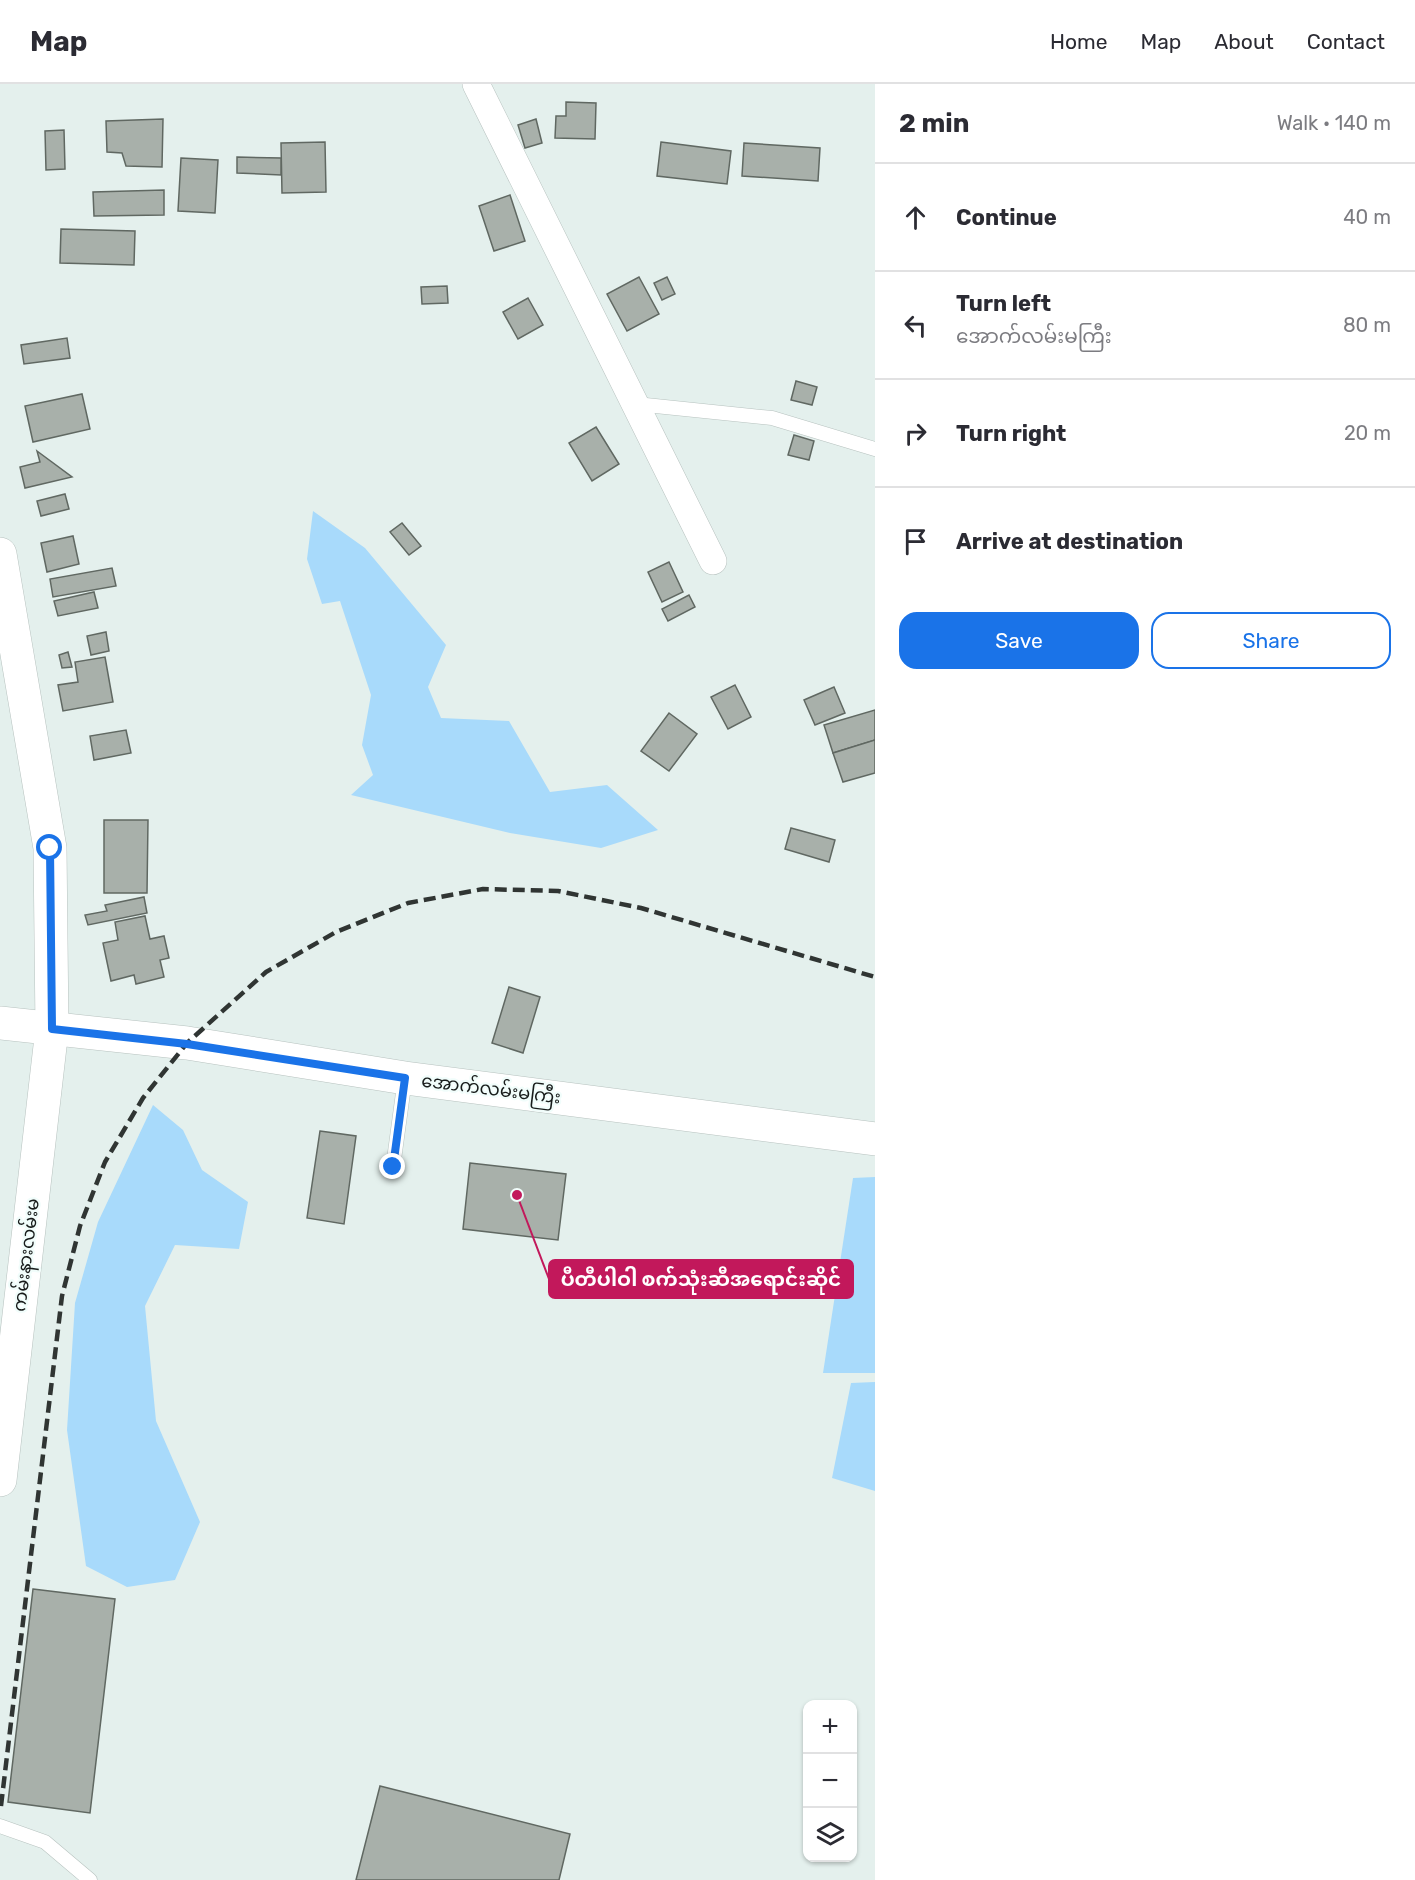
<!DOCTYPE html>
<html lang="en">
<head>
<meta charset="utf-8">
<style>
  body { margin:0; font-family:Rubik,"Noto Sans Myanmar",sans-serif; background:#f2f2f3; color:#2b2b33 }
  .controls { position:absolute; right:18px; bottom:18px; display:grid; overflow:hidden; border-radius:12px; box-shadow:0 2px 4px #0004 }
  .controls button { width:54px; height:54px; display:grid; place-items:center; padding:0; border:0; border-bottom:2px solid #e1e1e2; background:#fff; color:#2b2b33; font:30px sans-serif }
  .stop { position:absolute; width:18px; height:18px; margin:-14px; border:4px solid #1a73e8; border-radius:50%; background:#fff }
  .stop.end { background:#1a73e8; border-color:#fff; box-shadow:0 2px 6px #0008 }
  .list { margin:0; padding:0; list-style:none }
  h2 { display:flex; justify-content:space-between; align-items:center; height:78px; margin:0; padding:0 24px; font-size:26px }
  h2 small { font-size:20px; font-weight:400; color:#7c7c81 }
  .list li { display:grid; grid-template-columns:39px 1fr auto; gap:18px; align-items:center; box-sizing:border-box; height:108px; padding:0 24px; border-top:2px solid #e1e1e2 }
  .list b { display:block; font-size:22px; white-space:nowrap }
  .list p { margin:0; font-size:20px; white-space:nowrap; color:#7c7c81 }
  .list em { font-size:20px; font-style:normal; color:#7c7c81 }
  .actions { display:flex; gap:12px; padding:18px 24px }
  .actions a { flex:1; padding:14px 0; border:2px solid #1a73e8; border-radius:18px; text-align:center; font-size:21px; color:#1a73e8 }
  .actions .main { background:#1a73e8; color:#fff }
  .icon { flex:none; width:33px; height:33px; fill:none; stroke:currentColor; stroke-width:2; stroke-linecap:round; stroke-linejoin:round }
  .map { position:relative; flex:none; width:875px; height:1796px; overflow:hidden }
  header { display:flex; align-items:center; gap:36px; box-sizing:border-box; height:84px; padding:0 30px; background:#fff; border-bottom:2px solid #e1e1e2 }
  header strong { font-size:28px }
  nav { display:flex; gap:33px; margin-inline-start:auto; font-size:21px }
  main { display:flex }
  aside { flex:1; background:#fff }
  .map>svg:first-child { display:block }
</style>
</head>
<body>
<header>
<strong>Map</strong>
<nav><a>Home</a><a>Map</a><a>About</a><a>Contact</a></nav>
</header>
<main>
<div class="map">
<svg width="875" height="1796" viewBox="0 0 875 1796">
  <rect width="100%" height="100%" fill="#e4f0ed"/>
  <g fill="#a8dafb">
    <path d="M313,427L365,464L446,561L428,603L441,634L509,637L550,708L607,701L658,746L601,764L510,749L351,711L373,691L362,661L371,611L340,517L322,520L307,475Z"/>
    <path d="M153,1021L183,1046L202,1086L248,1118L239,1165L175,1161L145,1222L156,1337L200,1438L175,1496L127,1503L86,1482L67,1346L75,1219L98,1138Z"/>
    <path d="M875,1093V1289H823L853,1094Z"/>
    <path d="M875,1298V1407L832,1394L851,1299Z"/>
  </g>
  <g fill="#a8b0aa" stroke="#606862" stroke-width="1.5">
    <path d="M566,18L596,19L595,55L555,54L556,32H566Z"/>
    <path d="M163,35L162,83L126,82L122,69L107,68L106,37Z"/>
    <path d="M536,35L542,59L525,64L518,41Z"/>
    <path d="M64,46L65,85L46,86L45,47Z"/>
    <path d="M325,58L326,108L282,109L281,59Z"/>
    <path d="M661,58L731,67L727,100L657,92Z"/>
    <path d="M744,59L820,64L818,97L742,92Z"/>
    <path d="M237,73L281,74V91L237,89Z"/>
    <path d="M181,74L218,76L215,129L178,127Z"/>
    <path d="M164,106V131L94,132L93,108Z"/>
    <path d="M510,111L525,157L494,167L479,122Z"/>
    <path d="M61,145L135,147L134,181L60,179Z"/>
    <path d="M639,193L659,230L627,247L607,210Z"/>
    <path d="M667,193L675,210L662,216L654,199Z"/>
    <path d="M447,202L448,219L422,220L421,203Z"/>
    <path d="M528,214L543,241L518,255L503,228Z"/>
    <path d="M67,254L70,274L24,280L21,261Z"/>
    <path d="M796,297L817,303L812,321L791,316Z"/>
    <path d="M82,310L90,345L33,358L25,322Z"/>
    <path d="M596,343L619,380L592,397L569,359Z"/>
    <path d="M794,351L814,357L809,376L788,371Z"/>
    <path d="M37,367L72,393L25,404L20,383L40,378Z"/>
    <path d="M65,410L69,425L41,432L37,417Z"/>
    <path d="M402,439L421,462L409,471L390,448Z"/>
    <path d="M73,452L79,480L47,488L41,459Z"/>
    <path d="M669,478L683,508L662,518L648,488Z"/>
    <path d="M112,484L116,502L53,513L50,495Z"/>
    <path d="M94,508L98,524L58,532L54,517Z"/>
    <path d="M689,511L695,523L668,537L662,525Z"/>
    <path d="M106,548L109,567L91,571L87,552Z"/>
    <path d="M68,568L72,583L62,584L59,571Z"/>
    <path d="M105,573L113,618L63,627L58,601L78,598L75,578Z"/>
    <path d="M735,601L751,633L728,645L711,613Z"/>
    <path d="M834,603L845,629L815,641L804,616Z"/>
    <path d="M875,626V656L833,669L824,641Z"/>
    <path d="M669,629L697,650L669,687L641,667Z"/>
    <path d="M126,646L131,669L94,676L90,652Z"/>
    <path d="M875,656V689L843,698L833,669Z"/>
    <path d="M104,736H148L147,809H104Z"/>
    <path d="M791,744L835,756L829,778L785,765Z"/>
    <path d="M144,813L147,829L88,841L85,831L107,827L105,821Z"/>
    <path d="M145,832L150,855L164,852L169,874L160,876L164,893L136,900L134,891L111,897L103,859L118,856L115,838Z"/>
    <path d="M509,903L540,913L523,969L492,959Z"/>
    <path d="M320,1047L356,1052L344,1140L307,1134Z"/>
    <path d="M470,1079L566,1090L558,1156L463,1145Z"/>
    <path d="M33,1505L115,1515L90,1729L8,1718Z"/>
    <path d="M380,1702L570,1750L559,1796H356Z"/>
  </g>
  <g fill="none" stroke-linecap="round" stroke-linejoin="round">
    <g stroke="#b7c2bf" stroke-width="15">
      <g id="lane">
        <path d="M636,320L772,334L875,365"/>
        <path d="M393,1083L405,994"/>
        <path d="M0,1742L45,1758L90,1796"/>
      </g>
    </g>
    <g stroke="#b7c2bf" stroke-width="28">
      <path id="street" d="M476,0L713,477"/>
    </g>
    <g stroke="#b7c2bf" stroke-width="34">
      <g id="secondary">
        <path d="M0,470L50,764L52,945L0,1396"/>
        <path d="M0,939L187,959L405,994L875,1055"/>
      </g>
    </g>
    <use href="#lane" stroke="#fff" stroke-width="14"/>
    <use href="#street" stroke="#fff" stroke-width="27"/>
    <use href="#secondary" stroke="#fff" stroke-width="33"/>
    <path stroke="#303533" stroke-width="4.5" stroke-dasharray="12 6" stroke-linecap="butt" d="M1,1722L62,1212L80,1142L105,1078L143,1014L187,959L266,888L336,848L408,819L483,805L558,807L641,824L875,893"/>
  </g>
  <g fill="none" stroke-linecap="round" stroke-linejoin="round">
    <path stroke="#1a73e8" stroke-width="8" d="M50,764L52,945L187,960L405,994L393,1083"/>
  </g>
  <g text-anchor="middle" stroke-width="4.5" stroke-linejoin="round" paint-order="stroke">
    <g font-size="18" fill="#171b1a" stroke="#f1fdfb">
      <text transform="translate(491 1005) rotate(7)" y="6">အောက်လမ်းမကြီး</text>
      <text transform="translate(26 1171) rotate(-83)" y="6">ကမ်းနားလမ်းမ</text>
    </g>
  </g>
  <path fill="none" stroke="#c2185b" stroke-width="2" d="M517 1111L549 1195"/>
  <circle fill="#c2185b" stroke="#f1fdfb" stroke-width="2" cx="517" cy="1111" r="6"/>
  <rect fill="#c2185b" stroke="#c2185b" stroke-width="2" x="549" y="1176" width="304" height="38" rx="6"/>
  <g font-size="20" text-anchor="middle" font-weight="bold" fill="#fff">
    <text x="701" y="1202">ပီတီပါဝါ စက်သုံးဆီအရောင်းဆိုင်</text>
  </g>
</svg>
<div class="controls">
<button>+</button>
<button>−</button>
<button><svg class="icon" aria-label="layers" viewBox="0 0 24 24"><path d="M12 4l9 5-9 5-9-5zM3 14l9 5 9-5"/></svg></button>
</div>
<div class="stop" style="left:50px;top:764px"></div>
<div class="stop end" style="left:393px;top:1083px"></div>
</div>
<aside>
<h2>2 min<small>Walk · 140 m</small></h2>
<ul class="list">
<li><svg class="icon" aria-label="ahead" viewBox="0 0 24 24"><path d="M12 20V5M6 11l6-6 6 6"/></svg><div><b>Continue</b></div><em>40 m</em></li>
<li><svg class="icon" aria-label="left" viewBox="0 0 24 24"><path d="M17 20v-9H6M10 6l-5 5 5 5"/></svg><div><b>Turn left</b><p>အောက်လမ်းမကြီး</p></div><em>80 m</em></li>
<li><svg class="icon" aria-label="right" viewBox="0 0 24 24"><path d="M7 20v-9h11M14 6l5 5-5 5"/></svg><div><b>Turn right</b></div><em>20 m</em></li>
<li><svg class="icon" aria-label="arrive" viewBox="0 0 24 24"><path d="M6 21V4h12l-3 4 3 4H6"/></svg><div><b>Arrive at destination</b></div></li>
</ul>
<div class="actions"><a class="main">Save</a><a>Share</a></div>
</aside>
</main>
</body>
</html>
